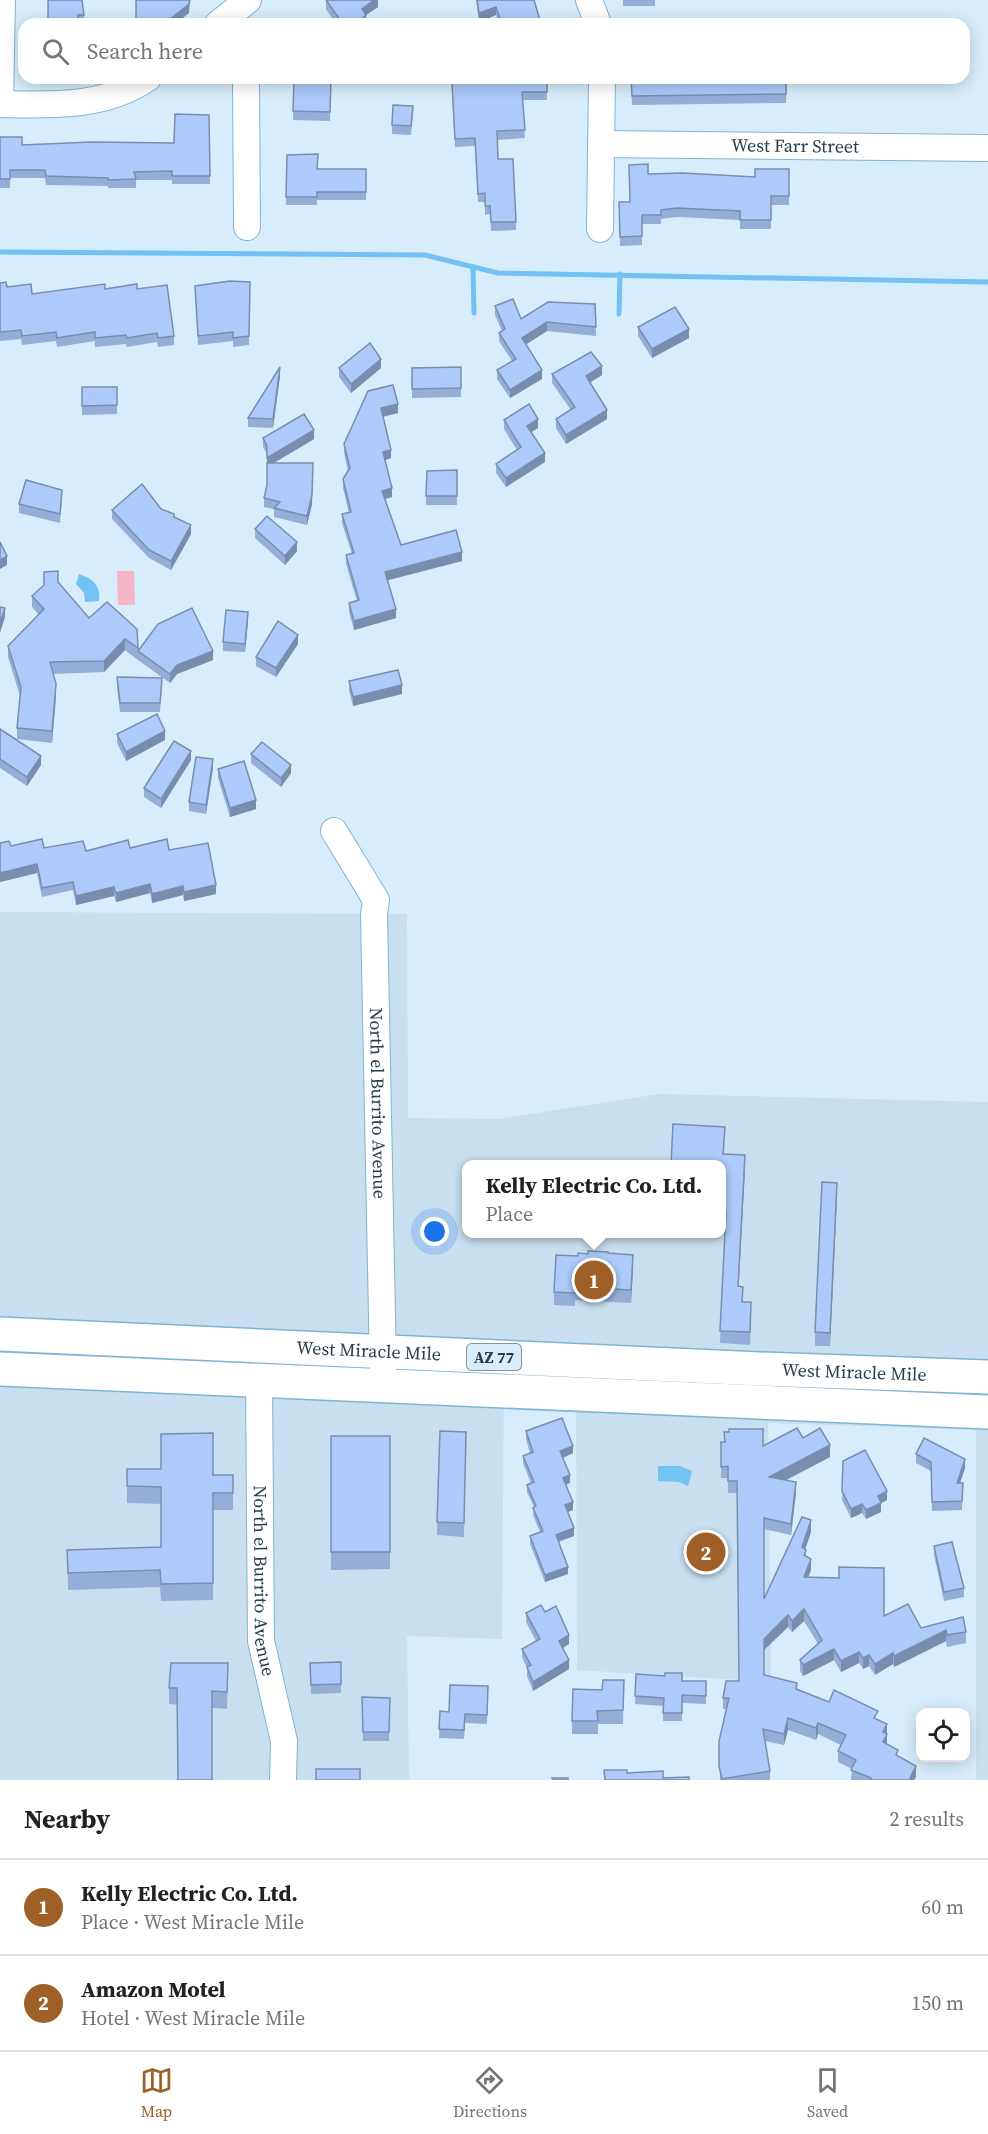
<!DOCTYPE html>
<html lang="en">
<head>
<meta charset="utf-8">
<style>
  body { margin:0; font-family:"Source Serif 4",serif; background:#f6f6f6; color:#202124 }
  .controls { position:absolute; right:18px; bottom:18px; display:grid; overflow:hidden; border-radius:12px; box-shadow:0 3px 15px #0003 }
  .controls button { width:54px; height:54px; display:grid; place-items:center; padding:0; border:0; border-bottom:2px solid #e0e0e0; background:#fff; color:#202124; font:30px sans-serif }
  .you { position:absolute; left:435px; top:1232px; width:21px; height:21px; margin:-15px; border:4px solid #fff; border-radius:50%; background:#1a73e8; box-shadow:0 0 0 9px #1a73e833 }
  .badge { display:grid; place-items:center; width:39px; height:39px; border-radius:50%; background:#9f6028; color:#fff; font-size:20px; font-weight:700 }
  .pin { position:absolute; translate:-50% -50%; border:3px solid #fff; box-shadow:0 2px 6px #0006 }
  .popup { position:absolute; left:462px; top:1160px; width:264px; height:78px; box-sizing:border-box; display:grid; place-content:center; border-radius:12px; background:#fff; filter:drop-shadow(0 2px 4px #0005); font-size:20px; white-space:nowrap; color:#757577 }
  .popup b { font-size:22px; color:#202124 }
  .popup::after { content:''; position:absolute; left:50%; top:100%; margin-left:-12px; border:12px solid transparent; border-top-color:#fff }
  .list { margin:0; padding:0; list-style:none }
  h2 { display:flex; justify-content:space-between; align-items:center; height:78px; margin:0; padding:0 24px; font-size:26px }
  h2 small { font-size:20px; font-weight:400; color:#757577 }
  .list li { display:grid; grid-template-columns:39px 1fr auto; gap:18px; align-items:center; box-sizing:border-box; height:96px; padding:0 24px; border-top:2px solid #e0e0e0 }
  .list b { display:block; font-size:22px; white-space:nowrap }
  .list p { margin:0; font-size:20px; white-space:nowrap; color:#757577 }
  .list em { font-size:20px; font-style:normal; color:#757577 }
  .icon { flex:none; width:33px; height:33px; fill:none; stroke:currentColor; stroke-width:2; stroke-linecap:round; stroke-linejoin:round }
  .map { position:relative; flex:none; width:988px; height:1780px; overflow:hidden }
  .search { position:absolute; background:#fff; box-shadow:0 3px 15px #0003; left:18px; right:18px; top:18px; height:66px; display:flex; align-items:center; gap:15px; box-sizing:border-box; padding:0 21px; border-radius:18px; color:#757577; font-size:22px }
  .sheet { height:270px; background:#fff }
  nav { display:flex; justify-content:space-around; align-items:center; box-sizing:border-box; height:84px; border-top:2px solid #e0e0e0; background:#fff; font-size:16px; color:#757577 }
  nav a { display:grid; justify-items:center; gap:3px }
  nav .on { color:#9f6028 }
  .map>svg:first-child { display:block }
</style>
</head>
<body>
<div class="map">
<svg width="988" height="1780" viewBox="0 0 988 1780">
  <rect width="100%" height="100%" fill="#d8edfb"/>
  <path fill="#c8dff0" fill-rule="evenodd" d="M0,912L407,914L408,1118L499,1119L659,1094L988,1102V1780H976V1430L768,1423L771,1682L577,1670L576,1378L504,1374L502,1639L407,1636L409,1780H0ZM466,1164H722V1234H466Z"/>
  <path fill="#f7b5ca" d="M117,571H134L135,605H118Z"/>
  <g fill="#74c1f3">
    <path d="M79,574C93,579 101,585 99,601L85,602L84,593L76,584Z"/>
    <path d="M658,1466H680L692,1471L688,1486L679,1482L658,1481Z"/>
  </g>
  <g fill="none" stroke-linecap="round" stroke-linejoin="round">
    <g stroke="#74c1f3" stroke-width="5">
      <path d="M0,252L425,255L498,273L988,282"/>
      <path d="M473,267L474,313"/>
      <path d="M619,314L620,274"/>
    </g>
    <g stroke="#80b4d7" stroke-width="28">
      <g id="minor">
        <path d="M589,0L598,24"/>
        <path d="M218,24L248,0"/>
        <path d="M246,78L247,227"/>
        <path d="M0,104C51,105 104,108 148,78"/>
        <path d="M0,104L2,0"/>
        <path id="s1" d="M601,144L988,148"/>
        <path d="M600,229L602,78"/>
        <path id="s2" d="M334,831L376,900L374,914L383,1368"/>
        <path id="s3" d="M259,1380L261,1641L284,1741L283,1780"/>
      </g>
    </g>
    <g stroke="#80b4d7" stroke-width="36">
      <g id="highway">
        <path id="s4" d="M0,1334L760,1369L988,1377"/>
        <path d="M0,1369L988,1412"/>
      </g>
    </g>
    <use href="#minor" stroke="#fff" stroke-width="26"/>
    <use href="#highway" stroke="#fff" stroke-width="33"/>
  </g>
  <g fill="#94afd7">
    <path d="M48,0L84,15V24H48Z"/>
    <path d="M326,0H378V7L366,15V24H336L326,9Z"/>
    <path d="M476,0H534L541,24H499L496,15L479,22Z"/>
    <rect x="623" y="0" width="32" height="6"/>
    <path d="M294,78L331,80L330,121L293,120Z"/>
    <path d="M547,78V100H522L525,138L497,140L498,159L516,222V230L491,231L490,214L485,215V202H478L475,146L455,147L452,92L484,82Z"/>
    <path d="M631,78H787L786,103L632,105Z"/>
    <path d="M209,115L210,184H172V180H136V188H108V186L46,185L45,178H10V188H0V137L22,145L174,143Z"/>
    <path d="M413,115L411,135L392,134V125Z"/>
    <path d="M287,155L317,169H366V200H317V205H286Z"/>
    <path d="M789,169V205H771V229H740V220L677,217L661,219V224H642V245L620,246L619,202H630L648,174L755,177Z"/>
    <path d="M250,282L249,345L233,347V341L198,345L195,286Z"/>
    <path d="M0,283L7,287L32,294L105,289H137L174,336V345L158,347L157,342L127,347L126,344L95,347V341L57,347L56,341L22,345L21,339L0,341Z"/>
    <path d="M595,304L596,336L547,331L526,344L542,379L510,398L497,379V370L512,361L499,341V333L502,331L495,315V306L521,319Z"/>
    <path d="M638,327L689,338L652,358L638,336Z"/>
    <path d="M461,367V397L412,398V368Z"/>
    <path d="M339,368H381L351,393L339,377Z"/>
    <path d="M552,374L602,375L590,382L607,419L566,444L556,428V419L571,410L552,383Z"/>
    <path d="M280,376L273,428L248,427V418Z"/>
    <path d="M82,387H117V414L82,415Z"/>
    <path d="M368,391L398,413L383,417L391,458L385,460L392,497L385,499L401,545L462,561L387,580L396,618L354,630L349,612V603L357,601L346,564V555L352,554L342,523V514L349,513L343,488V479L348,471L344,453V444Z"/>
    <path d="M504,420L538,428L531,432L545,462L506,487L496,473V464L517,450L504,429Z"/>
    <path d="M263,438L314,439L274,463L312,504L307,525L274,517V509L264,507V498L267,485V454L263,447Z"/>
    <path d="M457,470V505H426L427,471Z"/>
    <path d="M62,499L60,523L19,513V504Z"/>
    <path d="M161,509L174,517L191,534L171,570L149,558L112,519V510Z"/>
    <path d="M255,529L297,551L285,565L255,538Z"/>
    <path d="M58,582L89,618L107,602L138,648V660L125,650L104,672L53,674L56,696L52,743L17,739V728L20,696L8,657V646L39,615L32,607V596Z"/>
    <path d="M248,621L245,652L223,651V642Z"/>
    <path d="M298,644L276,677L256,666V657Z"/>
    <path d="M138,651L213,660L177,674L170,683L138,660Z"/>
    <path d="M117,677L162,687L160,712H120L117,686Z"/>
    <path d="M349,681L402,694L353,706L349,690Z"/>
    <path d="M0,729L41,765L27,786L0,768Z"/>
    <path d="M117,734L165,740L126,761L117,743Z"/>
    <path d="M251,754L291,773L281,787L251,763Z"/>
    <path d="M191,760L161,808L144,797V788Z"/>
    <path d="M213,768L206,814L189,811V802Z"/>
    <path d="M218,769L256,809L230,817L218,778Z"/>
    <path d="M0,843L11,846L86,851L130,848L169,850L216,894L184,901L183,895L152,903L150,893L116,902L114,896L76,905L73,890L42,897L37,873L0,882Z"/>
    <path d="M725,1140L724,1154L745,1168L738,1286L743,1302L751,1315L750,1345L720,1343L725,1225L722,1224V1164Z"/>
    <path d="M837,1196L830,1346H815V1332Z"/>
    <path d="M608,1253L633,1268L631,1303L575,1300V1306L554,1305V1292L578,1256L588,1254Z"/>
    <path d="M526,1431L573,1453L563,1458L570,1483L566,1484L573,1510L568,1512L574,1536L559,1542L568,1574L545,1582L530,1544V1536L540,1532L533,1515L534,1507L527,1492V1485L531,1483L523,1463V1456L530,1453L526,1439Z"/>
    <path d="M466,1432L464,1537L437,1535V1522Z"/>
    <path d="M331,1436H390V1569L331,1570Z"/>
    <path d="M803,1438L830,1457L785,1480L796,1493L791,1535L764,1529V1599L811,1532L805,1549L806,1556L811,1570L808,1577L884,1616L921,1628L966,1632V1643L947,1647L946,1641L894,1667L893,1664L875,1675L869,1666L863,1669L859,1663L841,1672L834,1660L803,1676L800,1671V1660L818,1644L804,1621L792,1632L788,1627L764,1650V1675L829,1702L878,1720L887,1724V1744L916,1777L914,1780H851L852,1769L838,1762V1751L841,1745L818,1734L816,1740L788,1730L784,1745L765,1741L770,1771V1780H720L719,1741L726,1709H723V1698L739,1681L737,1493H728V1478H721V1442L763,1446Z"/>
    <path d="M916,1454L965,1468L960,1483H963L962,1510L932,1511L931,1471L916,1463Z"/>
    <path d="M843,1461L887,1500L881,1503V1512L866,1519L862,1513L851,1518L842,1500Z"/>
    <path d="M127,1469L213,1475L233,1493V1510H213V1600L161,1601L160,1587L68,1590L67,1550L161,1547V1504L127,1503Z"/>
    <path d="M934,1546L964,1588V1597L944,1601L934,1555Z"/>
    <path d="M545,1612L569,1644L563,1648L569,1669L533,1691L527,1676V1668L522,1657V1649L536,1641L526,1622V1613Z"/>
    <path d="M341,1662V1693L311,1694L310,1663Z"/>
    <path d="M636,1674L682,1681H706V1704L682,1703V1721H663V1706L635,1704Z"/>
    <path d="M228,1680L227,1709L169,1704V1688Z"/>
    <path d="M624,1680L623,1724H598V1734H572V1721Z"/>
    <path d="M488,1686L487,1724L465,1723L464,1739L439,1738L440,1711L449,1712Z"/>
    <path d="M362,1697L390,1698L389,1741H363Z"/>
  </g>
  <g fill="#788eaf">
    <path d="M190,0L189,13L175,24H164Z"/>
    <path d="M374,0H378V7L362,18V9Z"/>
    <path d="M496,7V15L479,22V13Z"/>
    <path d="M366,15V24H356Z"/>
    <path d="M547,322V331L522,347V338Z"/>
    <path d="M689,329V338L652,358V349Z"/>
    <path d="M381,359V368L351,393V384Z"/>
    <path d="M602,366V375L586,385V376Z"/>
    <path d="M280,367V376L273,428V419Z"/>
    <path d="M542,370V379L510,398V390Z"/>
    <path d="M398,404V413L381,417V408Z"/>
    <path d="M607,410V419L566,444V435Z"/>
    <path d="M538,419V428L527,435V426Z"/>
    <path d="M314,430V439L267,467V458Z"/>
    <path d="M391,450V458L383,461V452Z"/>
    <path d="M545,453V462L506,487V478Z"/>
    <path d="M313,463L312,504L307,525V516Z"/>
    <path d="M392,488V497L382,500V491Z"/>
    <path d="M191,525V534L171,570V561Z"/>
    <path d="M297,542V551L285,565V556Z"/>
    <path d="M462,552V561L385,581V572Z"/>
    <path d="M7,556V565L0,569V560Z"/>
    <path d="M5,608V617L0,633V624Z"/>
    <path d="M396,609V618L354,630V621Z"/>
    <path d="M248,612V621L245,652V644Z"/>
    <path d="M298,635V644L276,677V668Z"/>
    <path d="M125,639V650L104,672V661Z"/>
    <path d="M213,651V660L177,674L170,683V674L177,665Z"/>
    <path d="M56,684V696L52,743V731Z"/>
    <path d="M402,685V694L353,706V697Z"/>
    <path d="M165,731V740L126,761V752Z"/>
    <path d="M191,751V760L161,808V799Z"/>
    <path d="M41,756V765L27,786V777Z"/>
    <path d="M213,759V768L206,814V805Z"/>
    <path d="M291,765V773L281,787V778Z"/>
    <path d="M256,800V809L230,817V808Z"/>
    <path d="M37,864V873L0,882V873Z"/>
    <path d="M150,884V893L116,902V893Z"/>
    <path d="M216,885V894L184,901V892Z"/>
    <path d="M183,886V895L152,903V894Z"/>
    <path d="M114,887V896L76,905V896Z"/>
    <path d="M745,1155V1168L738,1299V1286Z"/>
    <path d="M837,1183V1196L830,1346V1333Z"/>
    <path d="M633,1255V1268L631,1303V1290Z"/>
    <path d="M830,1445V1457L769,1489V1477Z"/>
    <path d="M573,1446V1453L560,1459V1451Z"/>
    <path d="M965,1459V1468L957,1492V1483Z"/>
    <path d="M570,1475V1483L563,1486V1478Z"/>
    <path d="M796,1482V1493L791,1535V1524Z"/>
    <path d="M887,1491V1500L881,1503V1512L866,1519V1510L878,1496Z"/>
    <path d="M573,1502V1510L565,1513V1505Z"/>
    <path d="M862,1504V1513L851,1518V1509Z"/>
    <path d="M811,1520V1532L802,1559V1547Z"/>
    <path d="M574,1528V1536L556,1542V1535Z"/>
    <path d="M811,1559V1570L804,1589V1577Z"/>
    <path d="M568,1567V1574L545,1582V1575Z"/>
    <path d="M804,1609V1621L792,1632V1621Z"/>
    <path d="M788,1615V1627L764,1650V1639Z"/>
    <path d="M946,1630V1641L894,1667V1656Z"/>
    <path d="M569,1635V1644L559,1650V1641Z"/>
    <path d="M834,1649V1660L803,1676V1665Z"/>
    <path d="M859,1652V1663L841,1672V1661Z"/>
    <path d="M893,1653V1664L875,1675V1664Z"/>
    <path d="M869,1655V1666L863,1669V1658Z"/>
    <path d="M569,1660V1669L533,1691V1682Z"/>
    <path d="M788,1718V1730L784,1745V1734Z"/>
    <path d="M818,1723V1734L816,1740V1728Z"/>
    <path d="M887,1724V1745L883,1753V1732Z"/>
    <path d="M916,1766V1777L914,1780H910V1778Z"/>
  </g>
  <g fill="#accbfa" stroke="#788eaf" stroke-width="1.5">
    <path d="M48,0H82L84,15H78V24H48Z"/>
    <path d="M136,0H190L189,4L164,24H136Z"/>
    <path d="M326,0H374L362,9L366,15L356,24H343Z"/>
    <path d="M477,0H534L541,24H502L496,7L479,13Z"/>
    <path d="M294,78H325V80H331L330,112L293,111Z"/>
    <path d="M484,78H547V92H522L525,130L497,131L498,159H513L516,222H491L490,206H485V193L478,194L475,138L455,139L452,83L484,82Z"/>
    <path d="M631,78H786V94L632,96Z"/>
    <path d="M393,105L413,106L411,126L392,125Z"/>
    <path d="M175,114L209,115L210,176H172V171L134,172L136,179L108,180V178L46,176L45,170H10V179H0V137H22V145L91,142L174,143Z"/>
    <path d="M318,154L317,169H366V192H317V197H286L287,155Z"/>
    <path d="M648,164V174L683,173L755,177V169H789V196H771V220H740V211L677,208L661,210V215H642V236L620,237L619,202H630L629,165Z"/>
    <path d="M230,281L250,282L249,336L233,338V332L198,336L195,286Z"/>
    <path d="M6,282L7,287L31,284L32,294L105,284V289L137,284V289L167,285L174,336L158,338L157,333L127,338L126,335L95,338V332L57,338L56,332L22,336L21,330L0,332V283Z"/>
    <path d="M513,299L521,319L548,302L595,304L596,327L547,322L522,338L542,370L510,390L497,370L516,359L499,333L505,329L495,306Z"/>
    <path d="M675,307L689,329L652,349L638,327Z"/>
    <path d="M370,343L381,359L351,384L339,368Z"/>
    <path d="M591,352L602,366L586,376L607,410L566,435L556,419L575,407L552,374Z"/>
    <path d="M280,367L273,419L248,418Z"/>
    <path d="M461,367V388L412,389V368Z"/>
    <path d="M393,385L398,404L381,408L391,450L383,452L392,488L382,491L401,545L456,530L462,552L385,572L396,609L354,621L349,603L359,600L346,555L354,553L342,514L351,512L343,479L350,468L344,444L368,391Z"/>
    <path d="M82,387H117V405L82,406Z"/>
    <path d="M529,404L538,419L527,426L545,453L506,478L496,464L521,447L504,420Z"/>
    <path d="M304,414L314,430L267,458V446L263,438Z"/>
    <path d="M267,463H313L312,495L307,516L274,508L280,502L264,498L267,485Z"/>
    <path d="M457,470V496H426L427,471Z"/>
    <path d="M26,480L62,490L60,514L19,504Z"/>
    <path d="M142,484L161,509L174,514V517L191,525L171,561L149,550L112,510Z"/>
    <path d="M267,516L297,542L285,556L255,529Z"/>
    <path d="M0,542L7,556L0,560Z"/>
    <path d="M58,571V582L89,618L107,602L137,629L138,648L125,639L104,661L50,662L56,684L52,731L17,728L21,687L8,646L44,609L32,596L44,585V572Z"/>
    <path d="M0,607L5,608L0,624Z"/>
    <path d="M192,608L213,651L177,665L170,674L138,651L158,624Z"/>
    <path d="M226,610L248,612L245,644L223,642Z"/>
    <path d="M278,621L298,635L276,668L256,657Z"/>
    <path d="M398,670L402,685L353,697L349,681Z"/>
    <path d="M117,677L162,678L160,703H120Z"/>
    <path d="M157,714L165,731L126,752L117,734Z"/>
    <path d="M0,729L41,756L27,777L0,759Z"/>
    <path d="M174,741L191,751L161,799L144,788Z"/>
    <path d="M262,742L291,765L281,778L251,754Z"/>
    <path d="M196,757L213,759L206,805L189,802Z"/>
    <path d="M244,761L256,800L230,808L218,769Z"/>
    <path d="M42,839L44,848L83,841L86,851L128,840L130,848L167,839L169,850L208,843L216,885L184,892L183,886L152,894L150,884L116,893L114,887L76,896L73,882L42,888L37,864L0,873V843L9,841L11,846Z"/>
    <path d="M673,1124L725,1127L723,1154L745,1155L738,1286L743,1287L742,1302H751L750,1332L720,1331L726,1212H722V1164H671Z"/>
    <path d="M822,1182L837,1183L830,1333L815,1332Z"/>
    <path d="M588,1251L608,1252V1253L633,1255L631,1290L575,1287V1293L554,1292L556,1255L578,1256V1253L588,1254Z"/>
    <path d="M562,1418L573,1446L560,1451L570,1475L563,1478L573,1502L565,1505L574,1528L556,1535L568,1567L545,1575L530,1536L543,1531L533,1508L536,1506L527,1485L534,1482L523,1456L533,1452L526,1431Z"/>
    <path d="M797,1428L803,1438L820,1428L830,1445L769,1477L796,1482L791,1524L764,1518V1599L802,1517L811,1520L802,1547L806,1550L804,1555L811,1559L804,1577L839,1578V1567L884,1568V1616L908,1604L921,1628L963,1617L966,1632L947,1635L946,1630L894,1656L893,1653L875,1664L869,1655L863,1658L859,1652L841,1661L834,1649L803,1665L800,1660L822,1640L804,1609L792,1621L788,1615L764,1639V1675L797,1683L796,1689L829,1702L834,1690L878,1711L874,1718L887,1724L883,1732L887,1734L883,1742L898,1750L896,1755L916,1766L910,1778L913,1780H870L871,1778L851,1770L856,1760L838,1751L846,1735L818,1723L816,1728L788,1718L784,1734L763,1729L770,1771L722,1779L719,1766V1741L729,1698H723L726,1681H739L737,1481H728V1466L721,1467V1442H725L724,1432H729V1429H763V1446Z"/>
    <path d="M440,1431L466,1432L464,1523L437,1522Z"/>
    <path d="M213,1433V1475H233V1493H213V1583L161,1584L160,1570L68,1573L67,1550L161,1547V1487L127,1486V1469H161V1434Z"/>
    <rect x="331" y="1436" width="59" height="116"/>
    <path d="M924,1438L965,1459L957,1483H963L962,1501L932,1502L931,1462L916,1454Z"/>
    <path d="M865,1450L887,1491L878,1496L881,1503L866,1510L862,1504L851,1509L842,1491L843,1461Z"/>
    <path d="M952,1542L964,1588L944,1592L934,1546Z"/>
    <path d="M541,1605L545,1612L556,1606L569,1635L559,1641L569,1660L533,1682L527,1667L531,1665L522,1649L540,1639L526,1613Z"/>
    <path d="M341,1662V1684L311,1685L310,1663Z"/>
    <path d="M171,1663H228L227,1692L212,1691V1780H178L177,1688H169Z"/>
    <path d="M665,1673H682V1681H706V1696L682,1695V1713H663L664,1698L635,1696L636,1674L665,1676Z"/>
    <path d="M603,1680H624L623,1710L597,1711L598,1721H572L573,1689L602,1690Z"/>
    <path d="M450,1685L488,1686L487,1715L465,1714L464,1730L439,1729L440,1711L449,1712Z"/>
    <path d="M362,1697L390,1698L389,1732H363Z"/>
    <rect x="316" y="1769" width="44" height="11"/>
    <path d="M604,1770H627V1773L663,1771V1778L689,1777V1780H605Z"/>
    <path d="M552,1778H568V1780H553Z"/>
  </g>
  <g text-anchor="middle" stroke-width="4.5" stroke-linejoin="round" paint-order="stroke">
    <rect fill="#d8edfb" stroke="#5d7280" stroke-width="1.5" x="467" y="1344" width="54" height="26" rx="4.5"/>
    <g font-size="16" font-weight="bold" fill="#283e4c">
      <text x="494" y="1363">AZ 77</text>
    </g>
    <g font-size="18" fill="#283e4c" stroke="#d8edfb">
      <text dy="6" stroke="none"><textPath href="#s1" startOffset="194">West Farr Street</textPath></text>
      <text dy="6" stroke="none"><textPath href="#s2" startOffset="284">North el Burrito Avenue</textPath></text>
      <text dy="6" stroke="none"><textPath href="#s4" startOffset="369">West Miracle Mile</textPath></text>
      <text dy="6" stroke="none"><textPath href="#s4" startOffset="855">West Miracle Mile</textPath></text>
      <text dy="6" stroke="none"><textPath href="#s3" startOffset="201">North el Burrito Avenue</textPath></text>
    </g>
  </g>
</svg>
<div class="controls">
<button><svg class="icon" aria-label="locate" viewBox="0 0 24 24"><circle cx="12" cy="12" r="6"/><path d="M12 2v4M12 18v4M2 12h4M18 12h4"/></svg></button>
</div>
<div class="you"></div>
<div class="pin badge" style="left:594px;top:1280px">1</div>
<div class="popup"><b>Kelly Electric Co. Ltd.</b>Place</div>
<div class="pin badge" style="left:706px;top:1552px">2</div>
<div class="search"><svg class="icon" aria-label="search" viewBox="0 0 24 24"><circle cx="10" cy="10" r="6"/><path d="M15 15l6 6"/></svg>Search here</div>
</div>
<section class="sheet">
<h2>Nearby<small>2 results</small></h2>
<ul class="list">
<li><span class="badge">1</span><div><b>Kelly Electric Co. Ltd.</b><p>Place · West Miracle Mile</p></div><em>60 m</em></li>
<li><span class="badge">2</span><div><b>Amazon Motel</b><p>Hotel · West Miracle Mile</p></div><em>150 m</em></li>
</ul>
</section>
<nav>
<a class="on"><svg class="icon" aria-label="map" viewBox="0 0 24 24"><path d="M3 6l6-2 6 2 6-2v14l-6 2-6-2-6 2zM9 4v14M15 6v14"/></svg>Map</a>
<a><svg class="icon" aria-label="directions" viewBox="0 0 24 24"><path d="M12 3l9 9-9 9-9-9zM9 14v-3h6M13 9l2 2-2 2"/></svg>Directions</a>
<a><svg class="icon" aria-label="saved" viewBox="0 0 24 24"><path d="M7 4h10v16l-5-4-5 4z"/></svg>Saved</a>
</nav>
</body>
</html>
